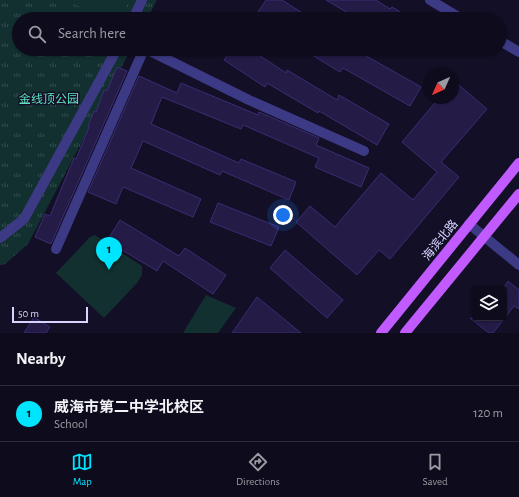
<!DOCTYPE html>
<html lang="en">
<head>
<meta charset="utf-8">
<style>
  body { margin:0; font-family:"Alegreya Sans","Noto Sans SC",sans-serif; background:#1c1929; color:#f1f3f6 }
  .controls { position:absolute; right:12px; bottom:12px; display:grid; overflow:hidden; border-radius:6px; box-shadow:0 1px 3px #0004 }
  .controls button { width:36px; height:36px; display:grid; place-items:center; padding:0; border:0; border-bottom:1px solid #2e2b3b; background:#0e0b1c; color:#f1f3f6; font:20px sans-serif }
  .compass { position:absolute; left:423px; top:68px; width:36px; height:36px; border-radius:50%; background:#0e0b1c; box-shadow:0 1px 3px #0004; rotate:225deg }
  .scale { position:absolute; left:12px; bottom:10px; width:76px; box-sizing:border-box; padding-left:4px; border:2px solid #d9d4ff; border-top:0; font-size:11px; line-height:14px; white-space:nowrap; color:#d9d4ff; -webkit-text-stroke:3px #130f26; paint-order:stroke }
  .you { position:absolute; left:283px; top:215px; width:14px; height:14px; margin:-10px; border:3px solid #fff; border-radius:50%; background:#1a73e8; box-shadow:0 0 0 6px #1a73e833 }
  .badge { display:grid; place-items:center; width:26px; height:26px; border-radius:50%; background:#00e5ff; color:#111; font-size:13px; font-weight:700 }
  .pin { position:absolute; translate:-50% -33px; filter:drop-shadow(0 1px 2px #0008) }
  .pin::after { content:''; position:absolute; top:21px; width:14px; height:12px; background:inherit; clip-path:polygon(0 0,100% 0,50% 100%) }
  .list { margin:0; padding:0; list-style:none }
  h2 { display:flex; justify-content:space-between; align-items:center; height:52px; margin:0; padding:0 16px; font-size:17px }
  h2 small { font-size:13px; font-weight:400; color:#9b9ba3 }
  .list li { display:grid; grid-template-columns:26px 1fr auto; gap:12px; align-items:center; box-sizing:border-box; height:56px; padding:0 16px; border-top:1px solid #2e2b3b }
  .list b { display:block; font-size:15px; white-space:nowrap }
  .list p { margin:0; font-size:13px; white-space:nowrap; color:#9b9ba3 }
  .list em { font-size:13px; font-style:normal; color:#9b9ba3 }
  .icon { flex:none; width:22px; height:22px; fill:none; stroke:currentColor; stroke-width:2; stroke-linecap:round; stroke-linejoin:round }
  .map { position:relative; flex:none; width:519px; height:333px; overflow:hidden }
  .search { position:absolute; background:#0e0b1c; box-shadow:0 1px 3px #0004; left:12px; right:12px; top:12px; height:44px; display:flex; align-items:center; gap:10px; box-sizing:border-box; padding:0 14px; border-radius:22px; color:#9b9ba3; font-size:15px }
  .sheet { height:108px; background:#0e0b1c }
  nav { display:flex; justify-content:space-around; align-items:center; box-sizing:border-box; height:56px; border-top:1px solid #2e2b3b; background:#0e0b1c; font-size:11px; color:#9b9ba3 }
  nav a { display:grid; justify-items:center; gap:2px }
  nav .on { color:#00e5ff }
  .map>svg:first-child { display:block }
</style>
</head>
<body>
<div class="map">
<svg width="519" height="333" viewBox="0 0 519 333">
  <defs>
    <pattern id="grass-tufts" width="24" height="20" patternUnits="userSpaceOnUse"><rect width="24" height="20" fill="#12302f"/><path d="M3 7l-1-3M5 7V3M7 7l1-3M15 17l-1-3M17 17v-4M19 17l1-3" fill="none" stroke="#344d4e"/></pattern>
  </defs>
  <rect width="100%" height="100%" fill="#130f26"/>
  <path fill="url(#grass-tufts)" d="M0,0H157L147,19H19V49H131L28,244L5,264L0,265Z"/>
  <g fill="#12302f">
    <path d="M68,0H130L119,19H102Z"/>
    <path d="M95,235L142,266V275L137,283L104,318L56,273L90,237Z"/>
    <path d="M206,295L236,308L218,333H183Z"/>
  </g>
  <g fill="#241b47" stroke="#3b2d73">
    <path d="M266,0H282L312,19H270L258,12Z"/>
    <path d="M326,0H376L390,9L392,7L412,19H358Z"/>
    <path d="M232,49H250L286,73L287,70L337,100L339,95L389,124L377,145L319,111L318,113L267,83L265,87L224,60Z"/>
    <path d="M302,49H354L421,87L410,106L343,68L340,72Z"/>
    <path d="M117,67L127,71L51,244L35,237L45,214L50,216L74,158L76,159L89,127L88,126L94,111L96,112L104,90L107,91Z"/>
    <path d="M139,76L177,93L181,83L258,115L259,112L319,138L316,145L369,168L361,187L315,167L319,158L243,125L241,129L162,97L151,124L239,163L241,159L296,182L289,200L222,171L220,175L143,141L131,168L201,199L193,217L123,187L116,204L88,192Z"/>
    <path d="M453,80L487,109L441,162L459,177L390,259L379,250L357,275L296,222L310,206L335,227L381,173L413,200L437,172L402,142L439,98H453Z"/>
    <path d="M218,203L279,227L271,246L210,222Z"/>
    <path d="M120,220L179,256L185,248L226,275L213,294L163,261L157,271L107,241Z"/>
    <path d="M285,250L343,300L327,318L270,268Z"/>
    <path d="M508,281L519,290V309L514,306L493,333H489L470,318H504V287Z"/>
    <path d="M257,297L301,333H232Z"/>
    <path d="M34,317L50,327L46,333H24Z"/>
  </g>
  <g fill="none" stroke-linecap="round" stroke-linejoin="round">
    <g stroke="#3d3a85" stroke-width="10">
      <path d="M430,0L462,19"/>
      <path d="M133,19L142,0"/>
      <path d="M500,41L519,52"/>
      <path d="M146,49L249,100L364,151"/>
      <path d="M469,224L519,265"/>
      <path d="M0,238L24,219L117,49"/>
      <path d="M56,249L144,49"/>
    </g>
    <g stroke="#c25bff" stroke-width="10">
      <path d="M381,333L519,163"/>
      <path d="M405,333L519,194"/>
    </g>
  </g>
  <g text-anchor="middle" stroke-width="3" stroke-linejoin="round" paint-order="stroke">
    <g font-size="12" fill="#5fe0c0" stroke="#130f26">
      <text x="49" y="103">金线顶公园</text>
    </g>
    <g font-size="12" fill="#d9d4ff" stroke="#130f26">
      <text transform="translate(440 240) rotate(-51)" y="4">海滨北路</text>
    </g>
  </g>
</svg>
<div class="controls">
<button><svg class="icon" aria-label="layers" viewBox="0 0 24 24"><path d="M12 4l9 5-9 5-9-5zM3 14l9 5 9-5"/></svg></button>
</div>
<svg class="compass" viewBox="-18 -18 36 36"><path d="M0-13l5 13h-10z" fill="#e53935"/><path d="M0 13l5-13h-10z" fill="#9b9ba3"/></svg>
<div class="scale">50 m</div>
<div class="you"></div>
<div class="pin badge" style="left:109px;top:270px">1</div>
<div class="search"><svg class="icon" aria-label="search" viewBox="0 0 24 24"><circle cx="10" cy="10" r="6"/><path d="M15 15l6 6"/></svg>Search here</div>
</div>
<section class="sheet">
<h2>Nearby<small></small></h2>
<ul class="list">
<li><span class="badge">1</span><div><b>威海市第二中学北校区</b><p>School</p></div><em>120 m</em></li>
</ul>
</section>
<nav>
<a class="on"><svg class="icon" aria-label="map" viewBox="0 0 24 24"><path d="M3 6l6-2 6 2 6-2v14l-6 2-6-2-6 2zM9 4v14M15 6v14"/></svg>Map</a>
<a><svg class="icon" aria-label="directions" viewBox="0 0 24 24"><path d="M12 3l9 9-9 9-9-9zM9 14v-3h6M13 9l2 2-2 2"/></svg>Directions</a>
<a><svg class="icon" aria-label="saved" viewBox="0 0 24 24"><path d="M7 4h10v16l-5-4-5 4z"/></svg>Saved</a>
</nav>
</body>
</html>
